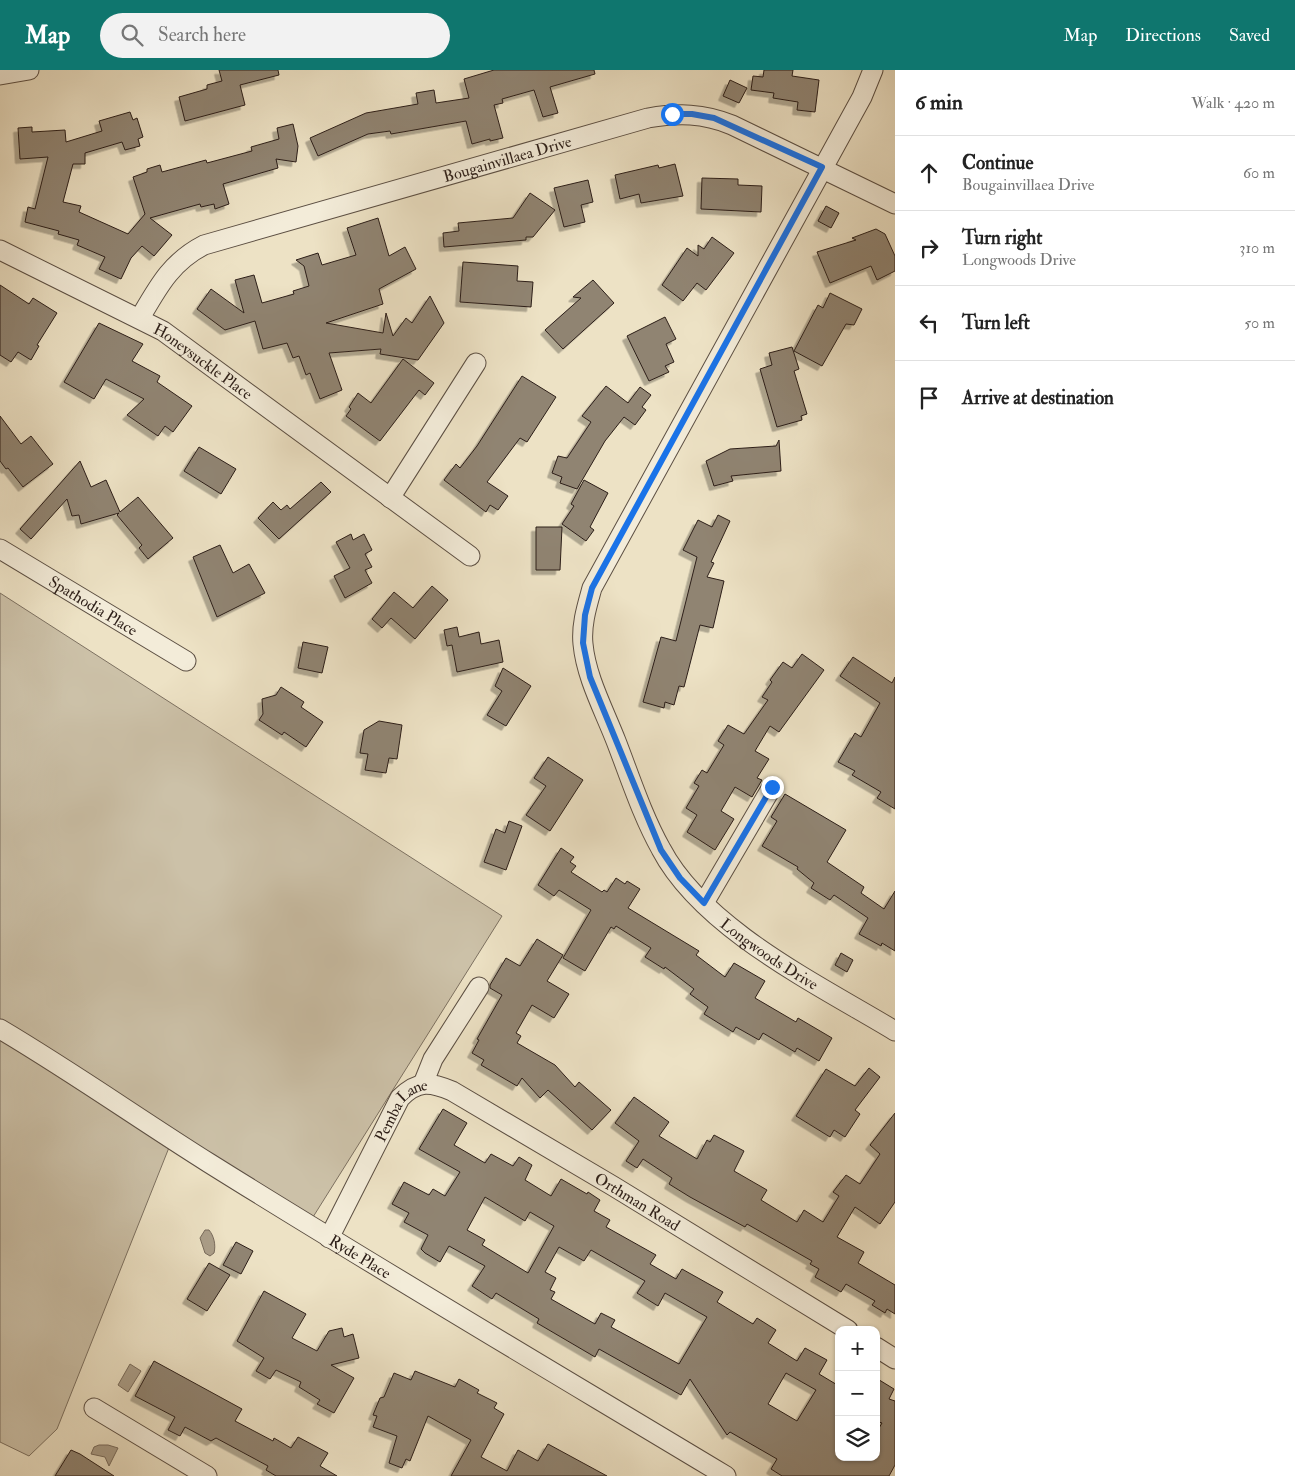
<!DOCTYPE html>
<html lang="en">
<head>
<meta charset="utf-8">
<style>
  body { margin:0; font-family:"IM FELL Double Pica",serif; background:#f2f2f2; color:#222 }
  .controls { position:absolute; right:15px; bottom:15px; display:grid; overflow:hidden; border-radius:10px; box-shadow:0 1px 4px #0004 }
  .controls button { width:45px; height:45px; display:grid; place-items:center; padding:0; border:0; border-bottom:1px solid #e0e0e0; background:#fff; color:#222; font:25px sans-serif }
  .stop { position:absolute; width:15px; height:15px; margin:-11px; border:4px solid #1a73e8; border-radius:50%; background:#fff }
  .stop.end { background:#1a73e8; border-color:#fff; box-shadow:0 1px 5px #0008 }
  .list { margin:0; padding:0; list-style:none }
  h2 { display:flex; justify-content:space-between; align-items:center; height:65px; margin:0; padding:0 20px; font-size:21px }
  h2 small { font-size:16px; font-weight:400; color:#767676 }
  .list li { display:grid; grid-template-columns:32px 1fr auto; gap:15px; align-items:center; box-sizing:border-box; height:75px; padding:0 20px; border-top:1px solid #e0e0e0 }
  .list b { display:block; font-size:19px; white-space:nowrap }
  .list p { margin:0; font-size:16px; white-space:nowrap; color:#767676 }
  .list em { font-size:16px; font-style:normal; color:#767676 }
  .icon { flex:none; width:28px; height:28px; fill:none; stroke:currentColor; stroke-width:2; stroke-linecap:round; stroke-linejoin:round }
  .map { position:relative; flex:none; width:895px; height:1406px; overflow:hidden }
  header { display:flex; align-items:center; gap:30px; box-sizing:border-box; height:70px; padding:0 25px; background:#0f766e; color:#fff }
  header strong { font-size:24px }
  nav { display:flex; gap:28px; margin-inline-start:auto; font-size:18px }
  .search { width:350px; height:45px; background:#f2f2f2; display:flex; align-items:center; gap:12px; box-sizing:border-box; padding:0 18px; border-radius:28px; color:#767676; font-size:19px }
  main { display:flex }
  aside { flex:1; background:#fff }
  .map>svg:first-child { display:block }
</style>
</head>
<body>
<header>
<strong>Map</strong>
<div class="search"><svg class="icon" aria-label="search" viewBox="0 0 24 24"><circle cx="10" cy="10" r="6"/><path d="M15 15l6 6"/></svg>Search here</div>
<nav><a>Map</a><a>Directions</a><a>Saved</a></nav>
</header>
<main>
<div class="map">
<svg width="895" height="1406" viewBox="0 0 895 1406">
  <defs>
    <filter id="shadow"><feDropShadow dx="-4.5" dy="4.5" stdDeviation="0" flood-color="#0004"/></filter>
  </defs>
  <rect width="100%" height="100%" fill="#ede2c5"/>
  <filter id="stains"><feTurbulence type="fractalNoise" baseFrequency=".004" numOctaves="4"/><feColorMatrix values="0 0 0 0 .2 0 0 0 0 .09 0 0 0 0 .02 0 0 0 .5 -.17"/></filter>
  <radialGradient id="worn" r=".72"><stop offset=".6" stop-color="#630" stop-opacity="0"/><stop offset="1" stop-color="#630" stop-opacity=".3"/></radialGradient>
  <path fill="#ccc1a8" stroke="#7c7060" d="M0,523L502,846L308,1155L172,1070L57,1359L29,1386L0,1372Z"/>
  <g fill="#ab9f8a" stroke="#786b5c">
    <path d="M205,1160H209C214,1166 216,1175 214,1183L210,1186L205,1183L200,1168Z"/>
    <path d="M130,1294L141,1301L128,1322L118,1315Z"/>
    <path d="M99,1375H108L118,1378L109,1396L105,1387L91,1384L94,1377Z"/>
  </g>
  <g fill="#908472" stroke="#2c1e18" fill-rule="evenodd" filter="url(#shadow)">
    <path d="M219,0H278L279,5L240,15L245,35L185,51L179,27L207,19V15L222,11Z"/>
    <path d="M494,0H594L595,4L550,17L558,43L543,47L534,20L502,29L503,33L494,35L503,68L490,71V69L472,74L466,51L391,64L390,61L368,64L318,86L310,68L366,43L418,34L416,23L434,20L436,33L469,28L464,9Z"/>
    <path d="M764,0H793L792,6L819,10L815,42L797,40L798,32L773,28L774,23L751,20L753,6L763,7Z"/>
    <path d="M730,10L747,18L739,33L723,26Z"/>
    <path d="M130,42L133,50L137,48L143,67L138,69L140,76L125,80L122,72L85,83V94H73L63,132L81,136L79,142L128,164L145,144L133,107L147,102V99L160,95L162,102L206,90L207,93L252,81L251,77L279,69L277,58L293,54L298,76L296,92L276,89L278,98L223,114L229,134L215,139L214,134L201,137L200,134L150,148L172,165L154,186L142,176L131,188L121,209L99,199L105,187L77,175L79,170L58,164L59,161L25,152L28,137L35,139L48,87L20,89L18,58L32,57V62L65,60L66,72L102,61L99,51Z"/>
    <path d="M675,94L683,126L641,133L639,124L620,129L615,105L658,95L659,98Z"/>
    <path d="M702,108L738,109V115L762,116L761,142L701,139Z"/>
    <path d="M588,110L593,132L581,135L585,152L564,157L554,118Z"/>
    <path d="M530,123L555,140L533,167H526V170L444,177L443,163L459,161L458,153L513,148Z"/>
    <path d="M826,136L839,143L831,158L818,151Z"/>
    <path d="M378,148L389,186L405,177L416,199L379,219L383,234L326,253L383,263L386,243L393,266L406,248L412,253L430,226L444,253L418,290L380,284L381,279L329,283L342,320L320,329L310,303L306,305L299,286L293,288L287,273L263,279L255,251L225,260L197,239L211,219L244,243L235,210L254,205L262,233L294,224L293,221L309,216L304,196L296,190L318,183L322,195L356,185L347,158Z"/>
    <path d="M876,159L885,164L895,186V201L877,210L871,196L830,213L817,182L856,170L852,168Z"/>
    <path d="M712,167L734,183L706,220L697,213L683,231L662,215L687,178L698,186V175L704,179Z"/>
    <path d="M463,192L518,196L517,211L533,212L531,237L460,232Z"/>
    <path d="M593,210L614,233L563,279L545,260L581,228L573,227Z"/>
    <path d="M0,215L29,234L33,228L57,243L37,275L39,276L31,290L18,282L11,292L0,285Z"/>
    <path d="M830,223L862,239L854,255L846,254L822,296L794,281L818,235L823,238Z"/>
    <path d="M665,247L676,269L666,274L674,292L665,296L669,302L649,311L627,266Z"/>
    <path d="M99,253L143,274L132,291L160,306L157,312L192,336L173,362L165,356L158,366L127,345L144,329L106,309L94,329L64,312Z"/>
    <path d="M792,277L799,299L794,301L807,344L801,346L802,350L777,357L760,299L772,295L769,283Z"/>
    <path d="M403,289L434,313L425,325L419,320L380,371L346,346L351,339L349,337L358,323L371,333Z"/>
    <path d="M522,306L556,327L527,372L520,368L487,412L508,426L498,440L490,435L486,442L444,410L456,394L460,398L477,376Z"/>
    <path d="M606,316L628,333L640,317L651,325L642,337L646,340L635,355L624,347L605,371L577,419L560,413L562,407L552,403L558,386L567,388L591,352L582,346Z"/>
    <path d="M0,346L21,374L31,366L53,394L23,417L8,398L6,399L0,391Z"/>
    <path d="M779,370L781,401L731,406L733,411L714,416L706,391L730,379L776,376Z"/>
    <path d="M199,377L236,399L221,424L184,401Z"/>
    <path d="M80,391L91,417L106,410L120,442L138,427L173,468L148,489L139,478L142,475L117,445L119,443L81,454L79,445L72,446L67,429L31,469L20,459Z"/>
    <path d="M584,410L608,423L590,457L594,460L586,471L562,454L574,436L571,434Z"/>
    <path d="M321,412L331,422L279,469L258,448L273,432L281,440L287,435L290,439Z"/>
    <path d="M718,445L730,451L711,492L714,493L707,507L724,511L713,558L700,555L684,617L679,616L674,635L665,632L664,638L643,632L661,567L676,571L697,487L683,480L698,450L712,457Z"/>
    <path d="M536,457H562L560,500H536Z"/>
    <path d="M351,464L353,470L364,464L372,480L365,484L372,497L365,500L372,513L345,528L334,506L350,498L336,472Z"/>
    <path d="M220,475L233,503L249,494L265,523L217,547L193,487Z"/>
    <path d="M432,516L448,530L415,569L391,548L382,558L372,549L394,522L413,538Z"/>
    <path d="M457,557L459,567L479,562L481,574L499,570L503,592L457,602L452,575L447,576L444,560Z"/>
    <path d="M303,572L328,577L322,603L298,598Z"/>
    <path d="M802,584L824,600L779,662L770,656L755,681L769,689L757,708L762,710L752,727L735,717L721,741L734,749L715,780L687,762L697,745L686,738L699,716L694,713L702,700L707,703L724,675L718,671L728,655L744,664L768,630L762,627L772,612L770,610L783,592L792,598Z"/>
    <path d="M853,587L892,613L895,607V739L877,728L881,722L852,705L855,701L838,692L855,663L861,667L880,633L840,606Z"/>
    <path d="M503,598L531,616L506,656L487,645L502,621L495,616Z"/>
    <path d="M281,617L304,632L301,637L323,652L306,677L284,662L282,665L259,650L263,644L262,629L276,625Z"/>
    <path d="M379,651L402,655L397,689L389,688L386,703L365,700L368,684L360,683L364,660Z"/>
    <path d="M548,687L583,710L550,761L526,745L546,716L534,708Z"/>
    <path d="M785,724L846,760L827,792L864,817L861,823L884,839L895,821V881L882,873L881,876L859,864L868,848L834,825L830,830L811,818L814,813L797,799L798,797L762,776L777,751L771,747Z"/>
    <path d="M509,751L522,756L506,800L484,792L496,759L505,763Z"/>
    <path d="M561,778L574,787L570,792L576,796L571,802L602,822L604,820L607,822L616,808L625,814L627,811L640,819L628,838L699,881L696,885L725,907L734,893L765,911L755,928L796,952L798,948L832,968L819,991L797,978L795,982L763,963L759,970L736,957L733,962L704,944L708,937L690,924L694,919L665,897L664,899L645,887L651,878L616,856L614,859L611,857L585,901L563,888L591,840L559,820L554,826L538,815Z"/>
    <path d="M537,869L563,885L547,911L569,924L554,948L532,935L516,963L521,966L517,973L555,995L575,1017L579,1012L611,1040L592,1060L548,1020L540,1028L522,1008L517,1016L481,995L484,990L472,983L479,970L477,969L502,925L490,918V915L506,888L520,896Z"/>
    <path d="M841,883L853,890L847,902L835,895Z"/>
    <path d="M869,998L880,1007L855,1040L860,1044L845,1067L834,1060L830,1067L796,1046L826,999L855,1016Z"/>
    <path d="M634,1027L669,1052L659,1066L697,1089L707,1070L710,1072L714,1065L744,1081L734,1101L767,1120L761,1130L797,1152L804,1140L823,1152L839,1126L833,1122L846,1105L860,1114L880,1084L870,1075L895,1043V1132L880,1154L855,1137L837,1167L864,1182L858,1193L895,1215V1244L887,1239L885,1243L872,1235L875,1231L846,1214L841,1222L815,1207L819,1199L810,1194L812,1191L747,1154L745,1157L690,1127L669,1114L672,1108L643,1089L637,1098L626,1091L639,1071L615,1053Z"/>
    <path d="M443,1039L467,1053L454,1075L485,1093L491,1084L513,1096L519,1087L532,1095L525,1110L551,1126L561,1109L587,1124L588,1122L600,1130L594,1141L610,1150L606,1157L656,1185L650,1194L676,1209L682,1199L723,1222L717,1232L753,1254L757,1248L776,1260L768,1273L797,1291L805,1278L827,1290L819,1304L839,1316V1387H876V1363L882,1353L876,1351V1308L894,1319L889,1329L895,1331V1395L889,1406H782L771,1399L777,1389L730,1362L727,1365L690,1309L681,1325L599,1279L595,1287L537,1253L539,1249L496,1223L492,1229L472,1216L485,1196L449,1176L440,1192L425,1183L421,1179L428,1165L404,1152L409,1143L392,1134L404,1112L429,1125L433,1119L445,1126L460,1102L419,1079ZM485,1127L525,1151L530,1142L554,1156L528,1203L482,1175L485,1170L467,1160ZM559,1177L584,1191L591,1180L645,1211L637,1223L658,1236L665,1223L707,1247L679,1294L611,1257L615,1250L601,1243L595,1254L551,1229L555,1222L550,1220L556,1208L545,1202ZM786,1303L816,1320L797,1351L768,1334Z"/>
    <path d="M236,1172L253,1181L241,1204L223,1195Z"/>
    <path d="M209,1193L230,1205L207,1241L187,1229Z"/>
    <path d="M264,1221L306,1244L292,1268L317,1281L329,1261L342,1258L344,1267L353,1264L359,1288L331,1295L354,1308L334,1343L317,1334L320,1330L299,1317L301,1312L276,1300L270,1309L256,1301L264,1288L237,1271Z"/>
    <path d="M154,1291L242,1339L235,1351L273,1371L274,1368L291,1378L298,1367L328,1383L320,1396L337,1406H276L266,1400L268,1396L216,1368L211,1371L185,1357L180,1366L168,1360L175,1347L135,1326Z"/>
    <path d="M415,1301L455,1317L459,1309L479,1320L477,1323L497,1333L494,1338L504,1344L481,1387L507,1401L518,1380L538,1391L548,1374L607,1406H451L471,1370L428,1346L410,1391L406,1389L402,1398L389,1393L397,1366L373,1357L377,1346L373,1345L380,1328L384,1327L394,1303L411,1310Z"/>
    <path d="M71,1380L80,1384L114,1406H55Z"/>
  </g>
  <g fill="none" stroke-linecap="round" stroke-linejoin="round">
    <g stroke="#5c4f43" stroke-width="21">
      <g id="street">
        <path id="s1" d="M873,0L862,27L592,518C587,536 581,555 583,574C586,607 604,640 616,671C630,707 642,745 661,779C703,859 819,915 895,961"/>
        <path d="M0,5L29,0"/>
        <path id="s2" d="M0,180L163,261L470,486"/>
        <path id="s3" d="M140,248C158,217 171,192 204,175L648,48C678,43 703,43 732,55L895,134"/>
        <path d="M390,428L476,293"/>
        <path id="s4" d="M0,479L186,591"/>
        <path d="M704,833L772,717"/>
        <path id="s5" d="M0,959C71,1001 139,1049 209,1093C380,1200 553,1302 726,1406"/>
        <path d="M423,1014L433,989L479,917"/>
        <path id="s6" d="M329,1168L400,1028C418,1010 430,1012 452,1021L613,1116L848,1260"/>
        <path d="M876,1277L895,1289"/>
        <path d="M94,1338L207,1406"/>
      </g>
    </g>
    <use href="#street" stroke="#f3ecd9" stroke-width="19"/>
  </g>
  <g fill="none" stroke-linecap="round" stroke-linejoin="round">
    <path stroke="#1a73e8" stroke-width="6" d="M672,44H692L714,48L822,97L592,518L585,545L583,573L590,607L661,780L680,808L704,833L772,717"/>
  </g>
  <g text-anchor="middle" stroke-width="4.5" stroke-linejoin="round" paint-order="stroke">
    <g font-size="16" fill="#2c1e18" stroke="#f3ecd9">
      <text dy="6" stroke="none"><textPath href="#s3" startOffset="414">Bougainvillaea Drive</textPath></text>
      <text dy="6" stroke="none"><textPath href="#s2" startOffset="232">Honeysuckle Place</textPath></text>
      <text dy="6" stroke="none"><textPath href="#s4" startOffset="109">Spathodia Place</textPath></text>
      <text dy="6" stroke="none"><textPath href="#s1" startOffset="1019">Longwoods Drive</textPath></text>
      <text dy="6" stroke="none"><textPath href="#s6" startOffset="149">Pemba Lane</textPath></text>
      <text dy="6" stroke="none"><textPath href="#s6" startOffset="430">Orthman Road</textPath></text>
      <text dy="6" stroke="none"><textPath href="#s5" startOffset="426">Ryde Place</textPath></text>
    </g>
  </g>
  <rect width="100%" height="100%" filter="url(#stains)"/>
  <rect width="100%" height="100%" fill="url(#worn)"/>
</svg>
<div class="controls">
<button>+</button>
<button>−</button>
<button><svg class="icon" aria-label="layers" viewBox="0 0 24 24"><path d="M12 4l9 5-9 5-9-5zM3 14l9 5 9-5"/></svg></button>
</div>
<div class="stop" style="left:672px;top:44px"></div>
<div class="stop end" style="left:772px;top:717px"></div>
</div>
<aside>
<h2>6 min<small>Walk · 420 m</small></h2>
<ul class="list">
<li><svg class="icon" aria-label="ahead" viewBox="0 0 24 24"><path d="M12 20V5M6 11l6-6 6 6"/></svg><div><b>Continue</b><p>Bougainvillaea Drive</p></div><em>60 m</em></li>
<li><svg class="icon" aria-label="right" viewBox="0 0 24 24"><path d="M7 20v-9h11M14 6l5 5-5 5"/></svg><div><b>Turn right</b><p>Longwoods Drive</p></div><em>310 m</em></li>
<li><svg class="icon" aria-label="left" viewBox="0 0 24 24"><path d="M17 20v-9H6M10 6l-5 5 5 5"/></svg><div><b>Turn left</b></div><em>50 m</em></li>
<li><svg class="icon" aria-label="arrive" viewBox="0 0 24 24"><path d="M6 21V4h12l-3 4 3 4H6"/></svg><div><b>Arrive at destination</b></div></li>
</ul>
</aside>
</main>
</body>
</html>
